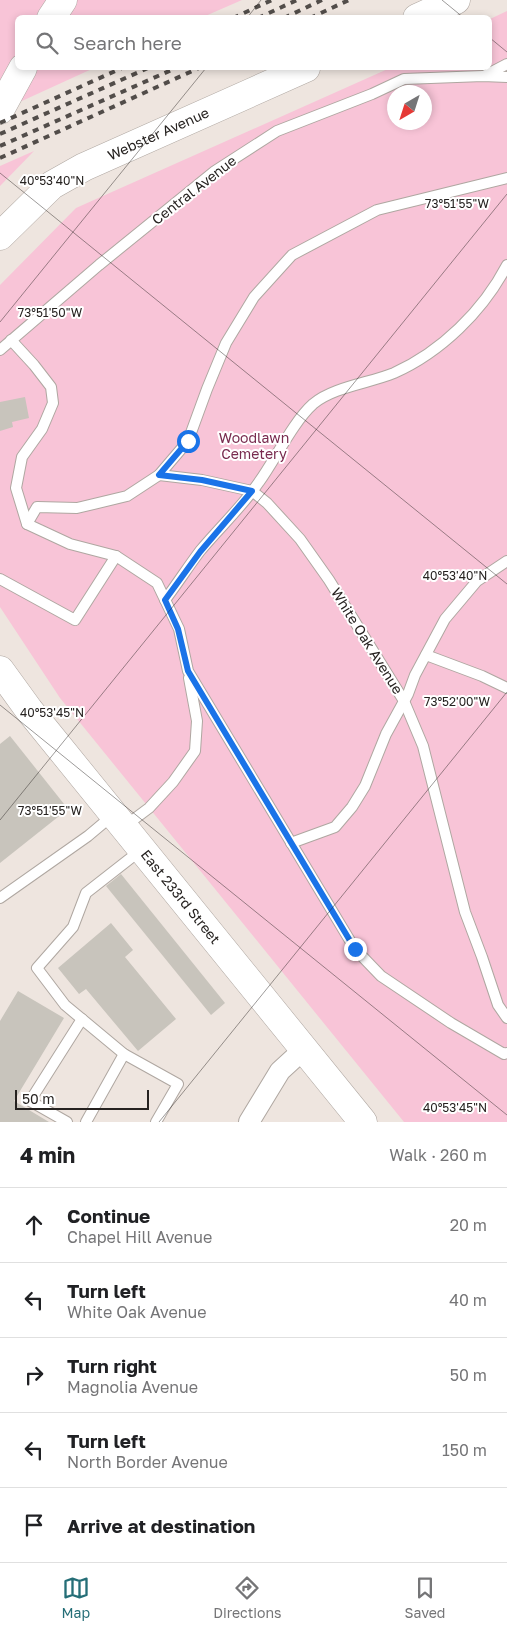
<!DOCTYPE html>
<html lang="en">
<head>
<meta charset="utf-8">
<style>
  body { margin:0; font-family:"Golos Text",sans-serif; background:#f6f6f6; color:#202124 }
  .compass { position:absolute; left:387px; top:85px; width:45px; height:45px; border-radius:50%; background:#fff; box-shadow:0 2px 8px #0003; rotate:219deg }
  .scale { position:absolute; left:15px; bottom:12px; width:134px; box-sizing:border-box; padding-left:5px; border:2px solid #262220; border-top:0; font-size:14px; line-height:18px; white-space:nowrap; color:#262220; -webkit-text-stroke:4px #fff; paint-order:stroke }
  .stop { position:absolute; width:15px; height:15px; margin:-11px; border:4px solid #1a73e8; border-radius:50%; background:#fff }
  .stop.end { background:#1a73e8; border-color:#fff; box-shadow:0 1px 5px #0008 }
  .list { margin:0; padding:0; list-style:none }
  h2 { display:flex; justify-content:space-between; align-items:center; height:65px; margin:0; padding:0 20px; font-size:21px }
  h2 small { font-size:16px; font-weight:400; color:#757577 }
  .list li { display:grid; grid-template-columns:32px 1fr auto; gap:15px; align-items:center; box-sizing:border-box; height:75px; padding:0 20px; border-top:1px solid #e0e0e0 }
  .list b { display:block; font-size:19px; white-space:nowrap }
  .list p { margin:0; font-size:16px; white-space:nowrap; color:#757577 }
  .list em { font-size:16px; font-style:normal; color:#757577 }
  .icon { flex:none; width:28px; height:28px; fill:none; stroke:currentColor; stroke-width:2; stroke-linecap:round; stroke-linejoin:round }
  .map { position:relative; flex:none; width:507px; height:1122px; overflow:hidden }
  .search { position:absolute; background:#fff; box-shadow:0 2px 8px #0003; left:15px; right:15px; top:15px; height:55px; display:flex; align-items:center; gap:12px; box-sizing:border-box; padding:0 18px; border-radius:8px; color:#757577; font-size:19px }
  .sheet { height:440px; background:#fff }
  nav { display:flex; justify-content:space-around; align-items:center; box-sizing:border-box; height:70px; border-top:1px solid #e0e0e0; background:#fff; font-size:14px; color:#757577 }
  nav a { display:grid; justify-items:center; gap:2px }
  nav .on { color:#256e77 }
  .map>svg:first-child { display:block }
</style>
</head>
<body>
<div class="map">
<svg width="507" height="1122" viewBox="0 0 507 1122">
  <rect width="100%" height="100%" fill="#eee5df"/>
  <g fill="#f8c4d7" fill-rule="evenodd">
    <path d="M0,0H242L203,17L18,18V68H94L0,111Z"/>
    <path d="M507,11V1122H404L60,698L0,607V285L76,208L390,68H490V19ZM394,92H424V122H394Z"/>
    <path d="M34,151L0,186V166Z"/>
  </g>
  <g fill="#c8c4bc">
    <path d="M25,397L29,418L12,422L13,427L0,431V402Z"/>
    <path d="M10,736L68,809L0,863V744Z"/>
    <path d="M121,874L225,1003L211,1015L106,886Z"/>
    <path d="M111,923L133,950L125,957L176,1019L138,1051L86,989L79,994L58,968Z"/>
    <path d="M18,991L64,1018L14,1101L49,1122H0V1021Z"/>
  </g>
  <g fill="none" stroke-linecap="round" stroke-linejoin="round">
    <g stroke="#afa7a1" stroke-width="12">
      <g id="service">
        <path d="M484,76L507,64"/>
        <path d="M11,340L34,365L51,387L53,403L42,429L22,457L16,488L27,524L70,544L116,556L157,583L179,629L188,671L355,949L381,976L451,1023L504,1054L507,1053"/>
        <path d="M0,350L99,265L215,171L277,131L372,94L404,79L483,76L507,77"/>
        <path d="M159,475L202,480L252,491L267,503L300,539L329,580L404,701L423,746L465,912L482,957L498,1005L507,1018"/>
        <path d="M27,524L37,507L77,508L127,496L159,475L188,441L207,389L226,343L254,297L292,255L377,210L507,178"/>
        <path d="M0,579L75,620L116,556"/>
        <path d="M165,600C177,584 188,567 200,551C219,528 242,507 259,482C275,460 293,422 313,404C333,387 370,383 394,373C441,352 483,311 507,265"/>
        <path d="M426,655L482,676L507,688"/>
        <path d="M125,826L149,808L173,782L195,751L197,721L189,678"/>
        <path d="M291,843L335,827L352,807L365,786L386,734L408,694L415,675L445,619L477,581L507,561"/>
        <path d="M141,850L86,893L73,927L37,968L65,1005L124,1054L178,1084L156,1122"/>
        <path d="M0,898L88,836L113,815"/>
        <path d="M67,1122L30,1101L82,1019"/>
        <path d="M86,1122L124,1054"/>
      </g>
    </g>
    <g stroke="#afa7a1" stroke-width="22">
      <path id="minor" d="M249,1122L280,1071L304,1049"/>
    </g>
    <g stroke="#afa7a1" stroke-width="29">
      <g id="secondary">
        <path d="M417,18L456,0"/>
        <path id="s1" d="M0,236L52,185L84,167L306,68"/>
      </g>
    </g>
    <g stroke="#afa7a1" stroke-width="29">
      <g id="primary">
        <path id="s2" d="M0,670L29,710L363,1122"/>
      </g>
    </g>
    <g stroke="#afa7a1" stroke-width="29">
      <g id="motorway">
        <path d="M51,18L63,0"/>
        <path d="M0,110L23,68"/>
      </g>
    </g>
    <use href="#service" stroke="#fff" stroke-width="10"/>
    <use href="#minor" stroke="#fff" stroke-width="20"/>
    <use href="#secondary" stroke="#fff" stroke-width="28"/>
    <use href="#primary" stroke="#fff" stroke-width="28"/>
    <use href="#motorway" stroke="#fff" stroke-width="28"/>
    <g stroke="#524d4a" stroke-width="4" stroke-dasharray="6 6" stroke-linecap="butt">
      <path d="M233,18L272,0"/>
      <path d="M258,18L297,0"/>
      <path d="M284,18L322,0"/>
      <path d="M310,18L349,0"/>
      <path d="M0,123L122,68"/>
      <path d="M0,134L148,68"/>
      <path d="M0,146L176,68"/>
      <path d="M0,158L199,68"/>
    </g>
  </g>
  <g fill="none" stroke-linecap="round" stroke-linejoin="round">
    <path stroke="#1a73e8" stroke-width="6" d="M188,441L159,475L202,480L252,491L200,552L165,600L178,629L188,671L355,949"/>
  </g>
  <path fill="none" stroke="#262220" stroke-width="1" stroke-opacity="0.45" d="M442,0L464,18M247,18L261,0M490,38L507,52M0,173L507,584M0,322L206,68M0,705L507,1115M0,820L507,194M159,1122L507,692"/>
  <g text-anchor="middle" stroke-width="4" stroke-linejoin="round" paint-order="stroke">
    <g font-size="14" fill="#262220" stroke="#fff">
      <text dy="5" stroke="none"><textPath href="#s1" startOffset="191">Webster Avenue</textPath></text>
      <text transform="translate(194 190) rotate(-38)" y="5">Central Avenue</text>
      <text transform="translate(367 641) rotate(58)" y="5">White Oak Avenue</text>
      <text dy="5" stroke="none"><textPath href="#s2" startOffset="290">East 233rd Street</textPath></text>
    </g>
    <g font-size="14" fill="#782a4e" stroke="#fff">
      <text x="254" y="443">Woodlawn<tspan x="254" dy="16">Cemetery</tspan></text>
    </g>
  </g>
  <g font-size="12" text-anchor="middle" fill="#262220" stroke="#fff" stroke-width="4" stroke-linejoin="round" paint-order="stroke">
    <text x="52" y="185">40°53'40"N</text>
    <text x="457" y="208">73°51'55"W</text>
    <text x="50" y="317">73°51'50"W</text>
    <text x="455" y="580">40°53'40"N</text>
    <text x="457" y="706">73°52'00"W</text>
    <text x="52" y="717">40°53'45"N</text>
    <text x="50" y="815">73°51'55"W</text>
    <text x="455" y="1112">40°53'45"N</text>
  </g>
</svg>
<svg class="compass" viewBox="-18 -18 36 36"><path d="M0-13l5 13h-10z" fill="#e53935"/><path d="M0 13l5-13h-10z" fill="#757577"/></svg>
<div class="scale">50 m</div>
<div class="stop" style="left:188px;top:441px"></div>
<div class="stop end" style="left:355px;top:949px"></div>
<div class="search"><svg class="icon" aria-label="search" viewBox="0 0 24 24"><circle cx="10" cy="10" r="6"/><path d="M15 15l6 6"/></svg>Search here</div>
</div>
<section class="sheet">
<h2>4 min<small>Walk · 260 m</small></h2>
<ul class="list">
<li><svg class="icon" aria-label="ahead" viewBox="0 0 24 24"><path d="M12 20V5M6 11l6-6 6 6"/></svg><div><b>Continue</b><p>Chapel Hill Avenue</p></div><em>20 m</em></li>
<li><svg class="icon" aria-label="left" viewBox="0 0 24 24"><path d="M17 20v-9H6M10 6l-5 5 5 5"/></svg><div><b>Turn left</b><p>White Oak Avenue</p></div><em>40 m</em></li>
<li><svg class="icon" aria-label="right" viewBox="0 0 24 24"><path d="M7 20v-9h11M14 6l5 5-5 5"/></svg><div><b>Turn right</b><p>Magnolia Avenue</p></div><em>50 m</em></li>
<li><svg class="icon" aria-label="left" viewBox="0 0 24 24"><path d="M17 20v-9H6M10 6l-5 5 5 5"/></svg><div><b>Turn left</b><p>North Border Avenue</p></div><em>150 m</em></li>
<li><svg class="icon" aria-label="arrive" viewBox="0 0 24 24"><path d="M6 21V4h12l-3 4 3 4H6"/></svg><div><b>Arrive at destination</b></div></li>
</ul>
</section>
<nav>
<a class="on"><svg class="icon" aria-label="map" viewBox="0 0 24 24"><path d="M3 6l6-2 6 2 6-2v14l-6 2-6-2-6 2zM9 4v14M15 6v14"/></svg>Map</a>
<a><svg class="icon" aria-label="directions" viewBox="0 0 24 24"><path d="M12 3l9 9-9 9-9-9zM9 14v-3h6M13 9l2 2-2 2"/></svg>Directions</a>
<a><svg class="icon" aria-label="saved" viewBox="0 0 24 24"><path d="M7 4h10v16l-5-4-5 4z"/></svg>Saved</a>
</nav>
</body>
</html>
